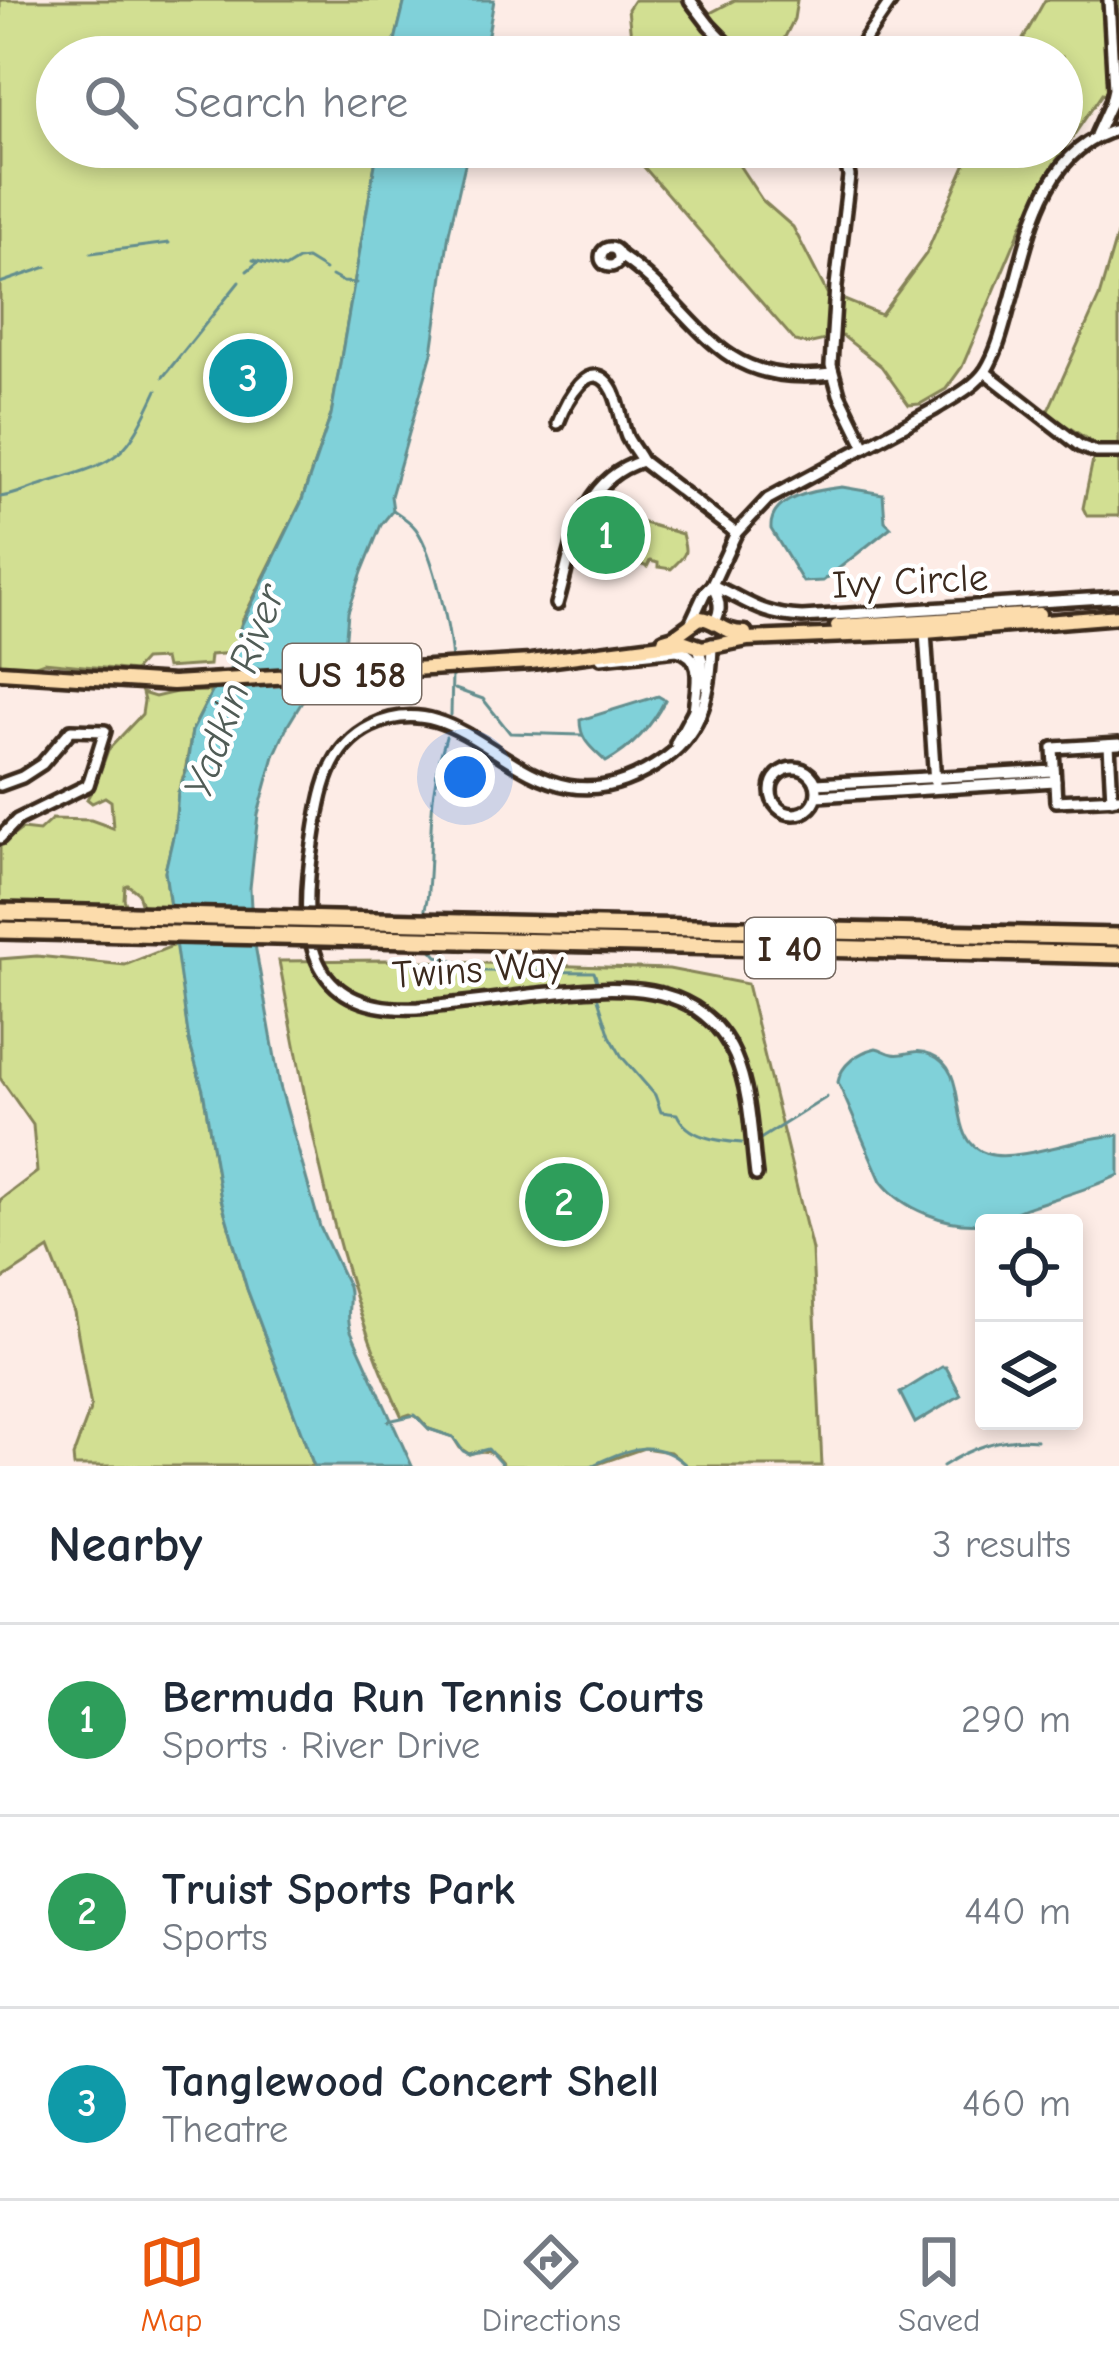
<!DOCTYPE html>
<html lang="en">
<head>
<meta charset="utf-8">
<style>
  body { margin:0; font-family:"Comic Neue",sans-serif; background:#f2f2f3; color:#1f2937 }
  .controls { position:absolute; right:36px; bottom:36px; display:grid; overflow:hidden; border-radius:12px; box-shadow:0 6px 18px #0003 }
  .controls button { width:108px; height:108px; display:grid; place-items:center; padding:0; border:0; border-bottom:3px solid #e0e1e3; background:#fff; color:#1f2937; font:60px sans-serif }
  .you { position:absolute; left:465px; top:777px; width:42px; height:42px; margin:-30px; border:9px solid #fff; border-radius:50%; background:#1a73e8; box-shadow:0 0 0 18px #1a73e833 }
  .badge { display:grid; place-items:center; width:78px; height:78px; border-radius:50%; background:#ea580c; color:#fff; font-size:39px; font-weight:700 }
  .pin { position:absolute; translate:-50% -50%; border:6px solid #fff; box-shadow:0 3px 12px #0006 }
  .list { margin:0; padding:0; list-style:none }
  h2 { display:flex; justify-content:space-between; align-items:center; height:156px; margin:0; padding:0 48px; font-size:51px }
  h2 small { font-size:39px; font-weight:400; color:#747a83 }
  .list li { display:grid; grid-template-columns:78px 1fr auto; gap:36px; align-items:center; box-sizing:border-box; height:192px; padding:0 48px; border-top:3px solid #e0e1e3 }
  .list b { display:block; font-size:45px; white-space:nowrap }
  .list p { margin:0; font-size:39px; white-space:nowrap; color:#747a83 }
  .list em { font-size:39px; font-style:normal; color:#747a83 }
  .icon { flex:none; width:66px; height:66px; fill:none; stroke:currentColor; stroke-width:2; stroke-linecap:round; stroke-linejoin:round }
  .map { position:relative; flex:none; width:1119px; height:1466px; overflow:hidden }
  .search { position:absolute; background:#fff; box-shadow:0 6px 18px #0003; left:36px; right:36px; top:36px; height:132px; display:flex; align-items:center; gap:30px; box-sizing:border-box; padding:0 42px; border-radius:66px; color:#747a83; font-size:45px }
  .sheet { height:732px; background:#fff }
  nav { display:flex; justify-content:space-around; align-items:center; box-sizing:border-box; height:168px; border-top:3px solid #e0e1e3; background:#fff; font-size:33px; color:#747a83 }
  nav a { display:grid; justify-items:center; gap:6px }
  nav .on { color:#ea580c }
  .map>svg:first-child { display:block }
</style>
</head>
<body>
<div class="map">
<svg width="1119" height="1466" viewBox="0 0 1119 1466">
  <rect width="100%" height="100%" fill="#fdece6"/>
  <filter id="ink" filterUnits="userSpaceOnUse"><feTurbulence type="fractalNoise" baseFrequency=".00833" numOctaves="2"/><feDisplacementMap in="SourceGraphic" scale="24" xChannelSelector="R" yChannelSelector="G"/><feConvolveMatrix kernelMatrix="1 2 1 2 8 2 1 2 1" color-interpolation-filters="sRGB"/></filter>
  <g filter="url(#ink)">
    <g fill="#d2df92" stroke="#868458" stroke-width="3">
      <path d="M0,0H405L391,57H57V147H378L331,415L301,502L242,621L234,653L210,655L209,665L166,668L164,659L144,660L134,671L44,662L14,673L0,671Z"/>
      <path d="M634,0H699L710,13L735,0H797L794,19L775,57H633L628,9Z"/>
      <path d="M1045,0H1119V100L1102,94L1052,167L1023,223L962,367L946,389L920,404L909,405L881,366L843,336L807,344L795,341L630,151V147H727L762,200L793,227L827,293L881,315L926,254L973,147H1062V57H1013Z"/>
      <path d="M1119,228V516H1087L1083,508L1096,445L1047,413L1099,297Z"/>
      <path d="M603,516L621,522L609,555L592,549Z"/>
      <path d="M637,521L682,534C688,556 686,554 671,569L658,567V563L650,561L647,567L633,561L634,558L628,556L633,535L630,534Z"/>
      <path d="M212,691L192,731L185,772L178,793L175,828L165,871L170,907L142,906L138,893L128,885L125,886L124,899L127,906L0,903V845L22,829L39,831L52,819L91,820L113,828L111,801L105,797L92,803L87,799L97,781L108,750L142,714L144,701L142,693L155,697L176,692Z"/>
      <path d="M177,944L189,1041L203,1090L221,1199L247,1289L314,1466H74L73,1456L91,1407L74,1312L49,1249L0,1281V1200L37,1172L33,1125L0,1078V959L37,956L125,965Z"/>
      <path d="M387,960L669,969L747,984L812,1250L822,1466H687L670,1452L644,1448L592,1466H504C493,1451 486,1448 469,1454L460,1448L453,1437L429,1429L419,1418L410,1414L402,1417C334,1273 309,1116 279,961Z"/>
    </g>
    <g fill="#80d1d9" stroke="#648e8e" stroke-width="3">
      <path d="M405,0H494L484,57H391Z"/>
      <path d="M378,147H469L449,233L432,353L391,496L393,510L381,525L362,572L348,612L345,647L305,697L288,725L274,756L258,814L250,888L252,928L280,1086L320,1227L348,1286C352,1301 345,1315 351,1331L412,1466H314L247,1289L221,1199L203,1090L189,1041L165,871L175,828L178,793L186,772L192,731L212,692L231,668L240,628L301,503L331,415Z"/>
      <path d="M842,487L883,494L885,521L891,527L823,581L803,582L771,529C769,497 816,490 842,487Z"/>
      <path d="M658,696L665,700C652,726 632,748 606,762C592,748 580,741 580,720Z"/>
      <path d="M876,1048C882,1049 887,1053 893,1054C906,1057 914,1047 930,1054C975,1072 942,1140 988,1154C1017,1163 1085,1135 1119,1135V1175C1090,1189 1059,1197 1029,1207C1014,1212 999,1221 983,1223C948,1227 902,1209 881,1181L838,1082C841,1064 859,1052 876,1048Z"/>
      <path d="M942,1367H946L961,1395L915,1423L900,1393Z"/>
    </g>
    <g fill="#fdece6">
      <path d="M341,664L322,685L205,691L221,671Z"/>
      <path d="M164,907L257,909L262,946L171,944Z"/>
    </g>
    <g fill="none" stroke-linecap="round" stroke-linejoin="round">
      <g stroke="#648e8e" stroke-width="3">
        <path d="M91,253L169,243"/>
        <path d="M253,260L285,268L298,260L307,259L325,270"/>
        <path d="M247,271L257,263"/>
        <path d="M332,276L343,282L356,283"/>
        <path d="M0,283L47,267"/>
        <path d="M163,377L239,282"/>
        <path d="M0,497C17,495 30,488 46,483C119,460 124,462 157,390"/>
        <path d="M393,510C402,516 410,521 416,529C434,554 451,633 452,664"/>
        <path d="M455,689L483,699L510,733L582,735"/>
        <path d="M451,715L452,673"/>
        <path d="M424,918C424,908 428,900 428,890C433,832 427,795 446,737"/>
        <path d="M427,945L437,956L484,971L594,972L597,981"/>
        <path d="M598,999L610,1036L622,1057L655,1095L661,1112L677,1114C688,1138 718,1141 742,1143"/>
        <path d="M757,1141L827,1097"/>
        <path d="M388,1421L415,1415L429,1429L453,1437L463,1451L469,1454L488,1449L503,1466"/>
        <path d="M591,1466C627,1449 655,1436 687,1466"/>
        <path d="M943,1466C973,1447 1001,1436 1037,1440"/>
      </g>
      <g stroke="#3b2a1e" stroke-width="18">
        <g id="minor">
          <path d="M690,0L709,25L740,57"/>
          <path d="M853,57L892,0"/>
          <path d="M1096,135L1111,102L1114,89L1109,0"/>
          <path d="M843,147L849,176L836,286L831,365L839,394L865,447"/>
          <circle cx="610" cy="257" r="9"/>
          <path d="M619,255C702,311 711,389 832,374"/>
          <path d="M985,372L1080,446L1096,452H1119"/>
          <path d="M558,423C565,404 591,350 613,391C620,405 621,422 627,437C631,445 638,453 642,461"/>
          <path d="M712,585C748,601 760,615 802,617L1119,597"/>
          <path d="M712,585C719,599 723,609 714,623"/>
          <path d="M557,604C574,547 577,481 642,461L736,533"/>
          <path d="M691,622L705,592L712,585L736,533L768,499L935,409C952,398 975,387 986,370C999,349 1004,323 1011,300C1029,235 1043,148 1119,129"/>
          <path d="M927,627L925,632L935,783"/>
          <path d="M712,644C711,689 704,730 666,758C529,857 479,674 371,726C325,748 320,799 313,844C299,933 305,1014 418,1008C456,1004 493,1000 530,995C604,987 698,972 735,1056C751,1093 751,1136 756,1175"/>
          <path d="M698,647L702,660V683"/>
          <path d="M601,658L677,650C706,656 696,688 694,711"/>
          <path d="M676,743L694,710"/>
          <path d="M1119,744L1053,748L1056,801L1119,798"/>
          <path d="M1109,745L1112,799"/>
          <circle cx="794" cy="791" r="23"/>
          <path d="M816,784L1054,771"/>
          <path d="M0,785L22,777L42,764L71,730L105,731L88,785L17,820L0,838"/>
          <path d="M817,796L1055,781"/>
        </g>
      </g>
      <g stroke="#3b2a1e" stroke-width="21">
        <g id="major">
          <path d="M837,626L1039,614"/>
          <path d="M664,640L674,637L700,618C717,619 721,633 745,633"/>
          <path d="M0,672L173,683L531,662L685,642L702,648L747,639L925,632L1119,616"/>
        </g>
      </g>
      <g stroke="#3b2a1e" stroke-width="24">
        <g id="highway">
          <path d="M0,912L131,915"/>
          <path d="M461,923L1119,937"/>
          <path d="M0,930L130,933"/>
          <path d="M461,940L1119,955"/>
        </g>
      </g>
      <use href="#minor" stroke="#fff" stroke-width="9"/>
      <use href="#major" stroke="#fcdcac" stroke-width="12"/>
      <use href="#highway" stroke="#fcdcac" stroke-width="15"/>
      <g stroke="#3b2a1e" stroke-width="24" stroke-linecap="butt">
        <g id="highway-bridge">
          <path d="M131,915L461,923"/>
          <path d="M130,933L461,940"/>
        </g>
      </g>
      <use href="#highway-bridge" stroke="#fcdcac" stroke-width="15"/>
    </g>
  </g>
  <g text-anchor="middle" stroke-width="9" stroke-linejoin="round" paint-order="stroke">
    <g fill="#fff" stroke="#766a62" stroke-width="3">
      <rect x="283" y="644" width="138" height="60" rx="9"/>
      <rect x="745" y="918" width="90" height="60" rx="9"/>
    </g>
    <g font-size="36" font-weight="bold" fill="#3b2a1e">
      <text x="352" y="687">US 158</text>
      <text x="790" y="961">I 40</text>
    </g>
    <g font-size="39" fill="#3b2a1e" stroke="#fff">
      <text transform="translate(910 580) rotate(-3)" y="14">Ivy Circle</text>
      <text transform="translate(478 968) rotate(-4)" y="14">Twins Way</text>
    </g>
    <g font-size="42" font-style="italic" fill="#505c56" stroke="#fff">
      <text transform="translate(233 691) rotate(-70)" y="15">Yadkin River</text>
    </g>
  </g>
</svg>
<div class="controls">
<button><svg class="icon" aria-label="locate" viewBox="0 0 24 24"><circle cx="12" cy="12" r="6"/><path d="M12 2v4M12 18v4M2 12h4M18 12h4"/></svg></button>
<button><svg class="icon" aria-label="layers" viewBox="0 0 24 24"><path d="M12 4l9 5-9 5-9-5zM3 14l9 5 9-5"/></svg></button>
</div>
<div class="you"></div>
<div class="pin badge" style="left:606px;top:535px;background:#2e9e5b">1</div>
<div class="pin badge" style="left:564px;top:1202px;background:#2e9e5b">2</div>
<div class="pin badge" style="left:248px;top:378px;background:#0f9aa8">3</div>
<div class="search"><svg class="icon" aria-label="search" viewBox="0 0 24 24"><circle cx="10" cy="10" r="6"/><path d="M15 15l6 6"/></svg>Search here</div>
</div>
<section class="sheet">
<h2>Nearby<small>3 results</small></h2>
<ul class="list">
<li><span class="badge" style="background:#2e9e5b">1</span><div><b>Bermuda Run Tennis Courts</b><p>Sports · River Drive</p></div><em>290 m</em></li>
<li><span class="badge" style="background:#2e9e5b">2</span><div><b>Truist Sports Park</b><p>Sports</p></div><em>440 m</em></li>
<li><span class="badge" style="background:#0f9aa8">3</span><div><b>Tanglewood Concert Shell</b><p>Theatre</p></div><em>460 m</em></li>
</ul>
</section>
<nav>
<a class="on"><svg class="icon" aria-label="map" viewBox="0 0 24 24"><path d="M3 6l6-2 6 2 6-2v14l-6 2-6-2-6 2zM9 4v14M15 6v14"/></svg>Map</a>
<a><svg class="icon" aria-label="directions" viewBox="0 0 24 24"><path d="M12 3l9 9-9 9-9-9zM9 14v-3h6M13 9l2 2-2 2"/></svg>Directions</a>
<a><svg class="icon" aria-label="saved" viewBox="0 0 24 24"><path d="M7 4h10v16l-5-4-5 4z"/></svg>Saved</a>
</nav>
</body>
</html>
